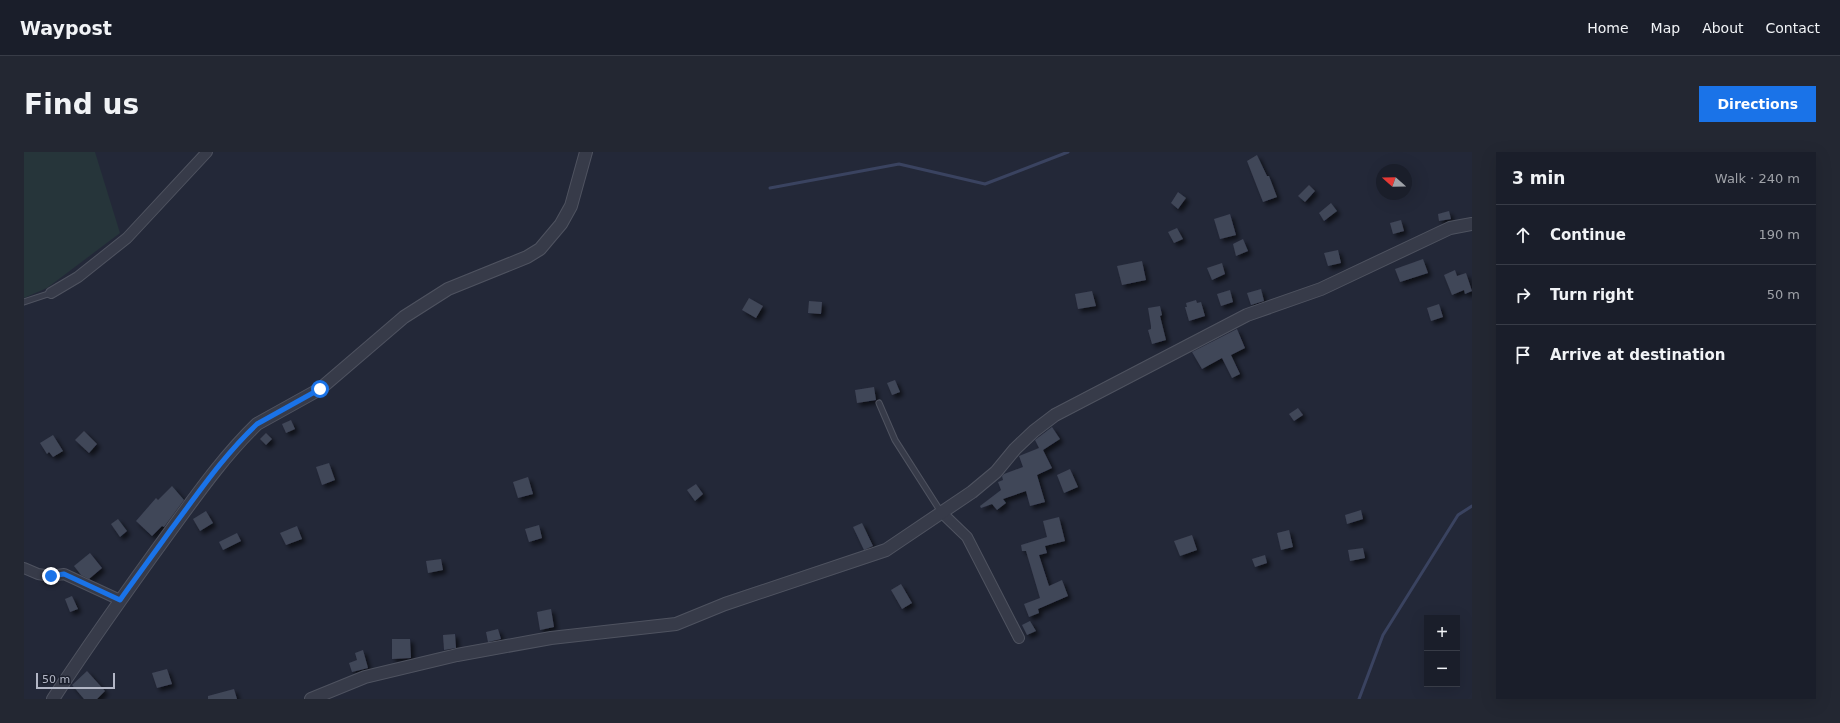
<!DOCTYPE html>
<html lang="en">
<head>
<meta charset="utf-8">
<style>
  body { margin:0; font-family:"DejaVu Sans",sans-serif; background:#232732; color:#f1f3f6 }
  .controls { position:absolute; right:12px; bottom:12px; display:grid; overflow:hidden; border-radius:0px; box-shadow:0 4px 16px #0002 }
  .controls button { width:36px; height:36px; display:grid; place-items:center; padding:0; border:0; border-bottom:1px solid #383c47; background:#1a1e2a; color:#f1f3f6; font:20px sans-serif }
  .compass { position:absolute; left:1352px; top:12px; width:36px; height:36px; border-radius:50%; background:#1a1e2a; box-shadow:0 4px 16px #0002; rotate:290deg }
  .scale { position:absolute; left:12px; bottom:10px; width:79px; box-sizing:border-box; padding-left:4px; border:2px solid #b2b6c5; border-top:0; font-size:11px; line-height:14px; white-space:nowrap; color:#b2b6c5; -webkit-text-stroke:3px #1c202d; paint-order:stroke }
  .stop { position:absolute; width:12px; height:12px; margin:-9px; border:3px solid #1a73e8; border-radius:50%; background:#fff }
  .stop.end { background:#1a73e8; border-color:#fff; box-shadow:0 1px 4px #0008 }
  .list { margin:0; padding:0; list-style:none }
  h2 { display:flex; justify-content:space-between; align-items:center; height:52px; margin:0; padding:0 16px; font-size:17px }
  h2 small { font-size:13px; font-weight:400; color:#9fa2a8 }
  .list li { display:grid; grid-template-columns:26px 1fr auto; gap:12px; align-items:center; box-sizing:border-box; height:60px; padding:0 16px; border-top:1px solid #383c47 }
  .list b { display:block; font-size:15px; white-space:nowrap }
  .list em { font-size:13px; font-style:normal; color:#9fa2a8 }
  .icon { flex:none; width:22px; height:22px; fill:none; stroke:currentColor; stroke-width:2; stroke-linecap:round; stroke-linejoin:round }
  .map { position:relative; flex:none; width:1448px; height:547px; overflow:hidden; border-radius:0px }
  header { display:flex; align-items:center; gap:24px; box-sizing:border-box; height:56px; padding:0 20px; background:#1a1e2a; border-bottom:1px solid #383c47 }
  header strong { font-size:19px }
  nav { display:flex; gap:22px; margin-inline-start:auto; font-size:14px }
  .intro { display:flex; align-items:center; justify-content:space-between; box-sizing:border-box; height:96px; padding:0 24px }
  h1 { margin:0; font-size:28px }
  .button { padding:10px 18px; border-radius:0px; background:#1a73e8; color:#fff; font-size:14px; font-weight:700 }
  main { display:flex; gap:24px; padding:0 24px }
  aside { flex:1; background:#1a1e2a; border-radius:0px; box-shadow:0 4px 16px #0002 }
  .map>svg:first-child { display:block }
</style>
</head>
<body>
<header>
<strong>Waypost</strong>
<nav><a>Home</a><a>Map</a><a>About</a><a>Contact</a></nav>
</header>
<div class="intro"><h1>Find us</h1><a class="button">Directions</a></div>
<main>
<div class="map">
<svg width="1448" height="547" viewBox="0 0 1448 547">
  <defs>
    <filter id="shadow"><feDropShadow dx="3.5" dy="3.5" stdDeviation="2" flood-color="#0009"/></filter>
  </defs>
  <rect width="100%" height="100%" fill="#232838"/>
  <path fill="#26353a" d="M0,0H71L96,81L23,136L0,146Z"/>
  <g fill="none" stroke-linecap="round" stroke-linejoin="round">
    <g stroke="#3a4360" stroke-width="3">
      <path d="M746,36L875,12L961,32L1044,0"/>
      <path d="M1335,547L1359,483L1434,363L1448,354"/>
    </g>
  </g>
  <g fill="#404658" filter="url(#shadow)">
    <path d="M1233,3L1243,24H1245L1253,45L1239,50L1223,9Z"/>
    <path d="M1285,33L1291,39L1281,50L1274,44Z"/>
    <path d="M1154,40L1162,46L1154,57L1147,51Z"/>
    <path d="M1307,51L1313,59L1300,69L1295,61Z"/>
    <path d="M1425,59L1427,67L1415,69L1414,62Z"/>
    <path d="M1206,62L1212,83L1196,87L1190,67Z"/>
    <path d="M1377,68L1380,79L1369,82L1366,71Z"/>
    <path d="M1153,76L1159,87L1150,91L1144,80Z"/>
    <path d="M1219,87L1224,99L1212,104L1209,92Z"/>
    <path d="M1314,98L1317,111L1304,114L1300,101Z"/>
    <path d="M1399,107L1404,121L1376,130L1371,117Z"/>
    <path d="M1118,109L1122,128L1098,133L1093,114Z"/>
    <path d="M1198,111L1201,122L1188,128L1183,116Z"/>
    <path d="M1431,118L1433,124L1442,121L1448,139L1441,142L1440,138L1428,143L1420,123Z"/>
    <path d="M1237,137L1240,149L1227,153L1223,141Z"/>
    <path d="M1206,138L1209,150L1197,154L1193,142Z"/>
    <path d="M1068,139L1072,154L1054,157L1051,142Z"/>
    <path d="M725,146L739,154L732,166L718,158Z"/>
    <path d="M1172,148L1173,151L1177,150L1181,164L1165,169L1161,155H1163L1162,151Z"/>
    <path d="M785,149L798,150L797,162L784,161Z"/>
    <path d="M1415,152L1419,165L1407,169L1403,156Z"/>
    <path d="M1136,154L1138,163L1136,164L1142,188L1128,192L1124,178L1127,177V174L1124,156Z"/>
    <path d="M1213,177L1221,196L1207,203L1216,222L1208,226L1198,206L1178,217L1168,200Z"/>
    <path d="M871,228L876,240L868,243L863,231Z"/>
    <path d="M850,235L852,248L833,251L831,238Z"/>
    <path d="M1274,256L1279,263L1270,269L1265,262Z"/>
    <path d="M267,268L271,277L262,281L258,272Z"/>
    <path d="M1028,275L1036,287L1019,298L1028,316L1013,323L1021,350L1006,354L1002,339L979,347L982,351L973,358L968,352L957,356L956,354L977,338L974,330L979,328L978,324L980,322L999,315L995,304L1015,296L1011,288Z"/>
    <path d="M60,279L73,292L65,301L51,288Z"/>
    <path d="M242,281L248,287L242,293L236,287Z"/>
    <path d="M29,283L39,299L29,305L25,300L23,302L16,291Z"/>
    <path d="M305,311L311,328L298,333L292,315Z"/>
    <path d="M1046,317L1054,335L1040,341L1033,323Z"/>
    <path d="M504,325L509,342L494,346L489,330Z"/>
    <path d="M672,332L679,342L671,349L663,338Z"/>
    <path d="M148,334L160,348L140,375L138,374L128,384L112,369L132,346L134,348Z"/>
    <path d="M1337,358L1339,367L1323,372L1321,363Z"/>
    <path d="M182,359L189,371L176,379L169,367Z"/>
    <path d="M1035,365L1041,389L1021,394L1023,401L1015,403L1025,434L1038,428L1044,444L1014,457L1015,461L1005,465L1000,452L1016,446L1002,399H998L997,393L1023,385L1019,369Z"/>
    <path d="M94,367L103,379L96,385L87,372Z"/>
    <path d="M838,371L849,394L840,398L829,375Z"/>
    <path d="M515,373L518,386L505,390L501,377Z"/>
    <path d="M273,374L278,387L262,393L256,381Z"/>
    <path d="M1265,378L1269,395L1257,398L1253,381Z"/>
    <path d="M213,381L217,389L199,398L195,390Z"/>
    <path d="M1168,383L1173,398L1156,404L1150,389Z"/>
    <path d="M1339,396L1341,406L1326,409L1324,398Z"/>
    <path d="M66,401L78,416L65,427L57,423L50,414Z"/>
    <path d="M1241,403L1243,411L1231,415L1228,407Z"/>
    <path d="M417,407L419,418L404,421L402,409Z"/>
    <path d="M877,432L888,451L878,457L867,438Z"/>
    <path d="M48,444L54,457L46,460L41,447Z"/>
    <path d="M527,457L530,475L516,478L513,460Z"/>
    <path d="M1006,469L1012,479L1003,483L998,473Z"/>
    <path d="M474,477L477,487L464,490L462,480Z"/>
    <path d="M431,482L432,496L420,498L419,483Z"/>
    <path d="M368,487H386L387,506L368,507Z"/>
    <path d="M339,498L344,516L328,520L325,511L333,508L331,501Z"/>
    <path d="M143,517L148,532L133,536L128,521Z"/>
    <path d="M63,519L81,539L73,547H60L48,533Z"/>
    <path d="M210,537L213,547H184V544Z"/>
  </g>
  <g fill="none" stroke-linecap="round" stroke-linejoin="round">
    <g stroke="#4f5360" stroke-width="7">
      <g id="service">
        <path d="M0,150L27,141"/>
        <path d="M855,251L871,288L917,360"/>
      </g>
    </g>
    <g stroke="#4f5360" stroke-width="12">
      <g id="minor">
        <path d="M27,141L54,125L103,86L183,0"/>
        <path d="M917,360L943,385L995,486"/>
        <path d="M0,416L14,422L27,424L40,422L96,448"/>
      </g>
    </g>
    <g stroke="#4f5360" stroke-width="14">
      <g id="tertiary">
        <path d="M29,547C67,489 107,433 147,378C174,341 200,304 233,272L296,237L380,165L424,137L503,105L516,97L537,72L547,54L562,0"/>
        <path d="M287,547L341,525L433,503L527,486L652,472L701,452L862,398L948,340L972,320L991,297L1010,279L1031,263L1223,163L1297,137L1426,76L1448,72"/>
      </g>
    </g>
    <use href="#service" stroke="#373b49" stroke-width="5"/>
    <use href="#minor" stroke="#373b49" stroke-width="10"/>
    <use href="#tertiary" stroke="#373b49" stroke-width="12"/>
  </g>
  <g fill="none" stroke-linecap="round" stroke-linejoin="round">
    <path stroke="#1a73e8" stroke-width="5" d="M27,424L40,422L96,448C113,424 131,400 148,376C175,340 200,303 233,272L296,237"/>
  </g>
</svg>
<div class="controls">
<button>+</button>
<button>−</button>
</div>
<svg class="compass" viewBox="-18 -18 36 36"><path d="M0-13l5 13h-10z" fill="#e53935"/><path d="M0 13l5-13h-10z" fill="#9fa2a8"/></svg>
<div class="scale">50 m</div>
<div class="stop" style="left:296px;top:237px"></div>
<div class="stop end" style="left:27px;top:424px"></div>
</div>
<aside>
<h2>3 min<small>Walk · 240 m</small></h2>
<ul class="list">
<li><svg class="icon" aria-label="ahead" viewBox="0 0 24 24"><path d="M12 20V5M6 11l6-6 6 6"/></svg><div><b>Continue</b></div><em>190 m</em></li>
<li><svg class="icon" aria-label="right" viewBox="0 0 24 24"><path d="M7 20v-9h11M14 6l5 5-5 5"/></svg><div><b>Turn right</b></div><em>50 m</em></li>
<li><svg class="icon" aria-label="arrive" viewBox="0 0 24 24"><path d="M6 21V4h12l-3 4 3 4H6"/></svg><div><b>Arrive at destination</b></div></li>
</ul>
</aside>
</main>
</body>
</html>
